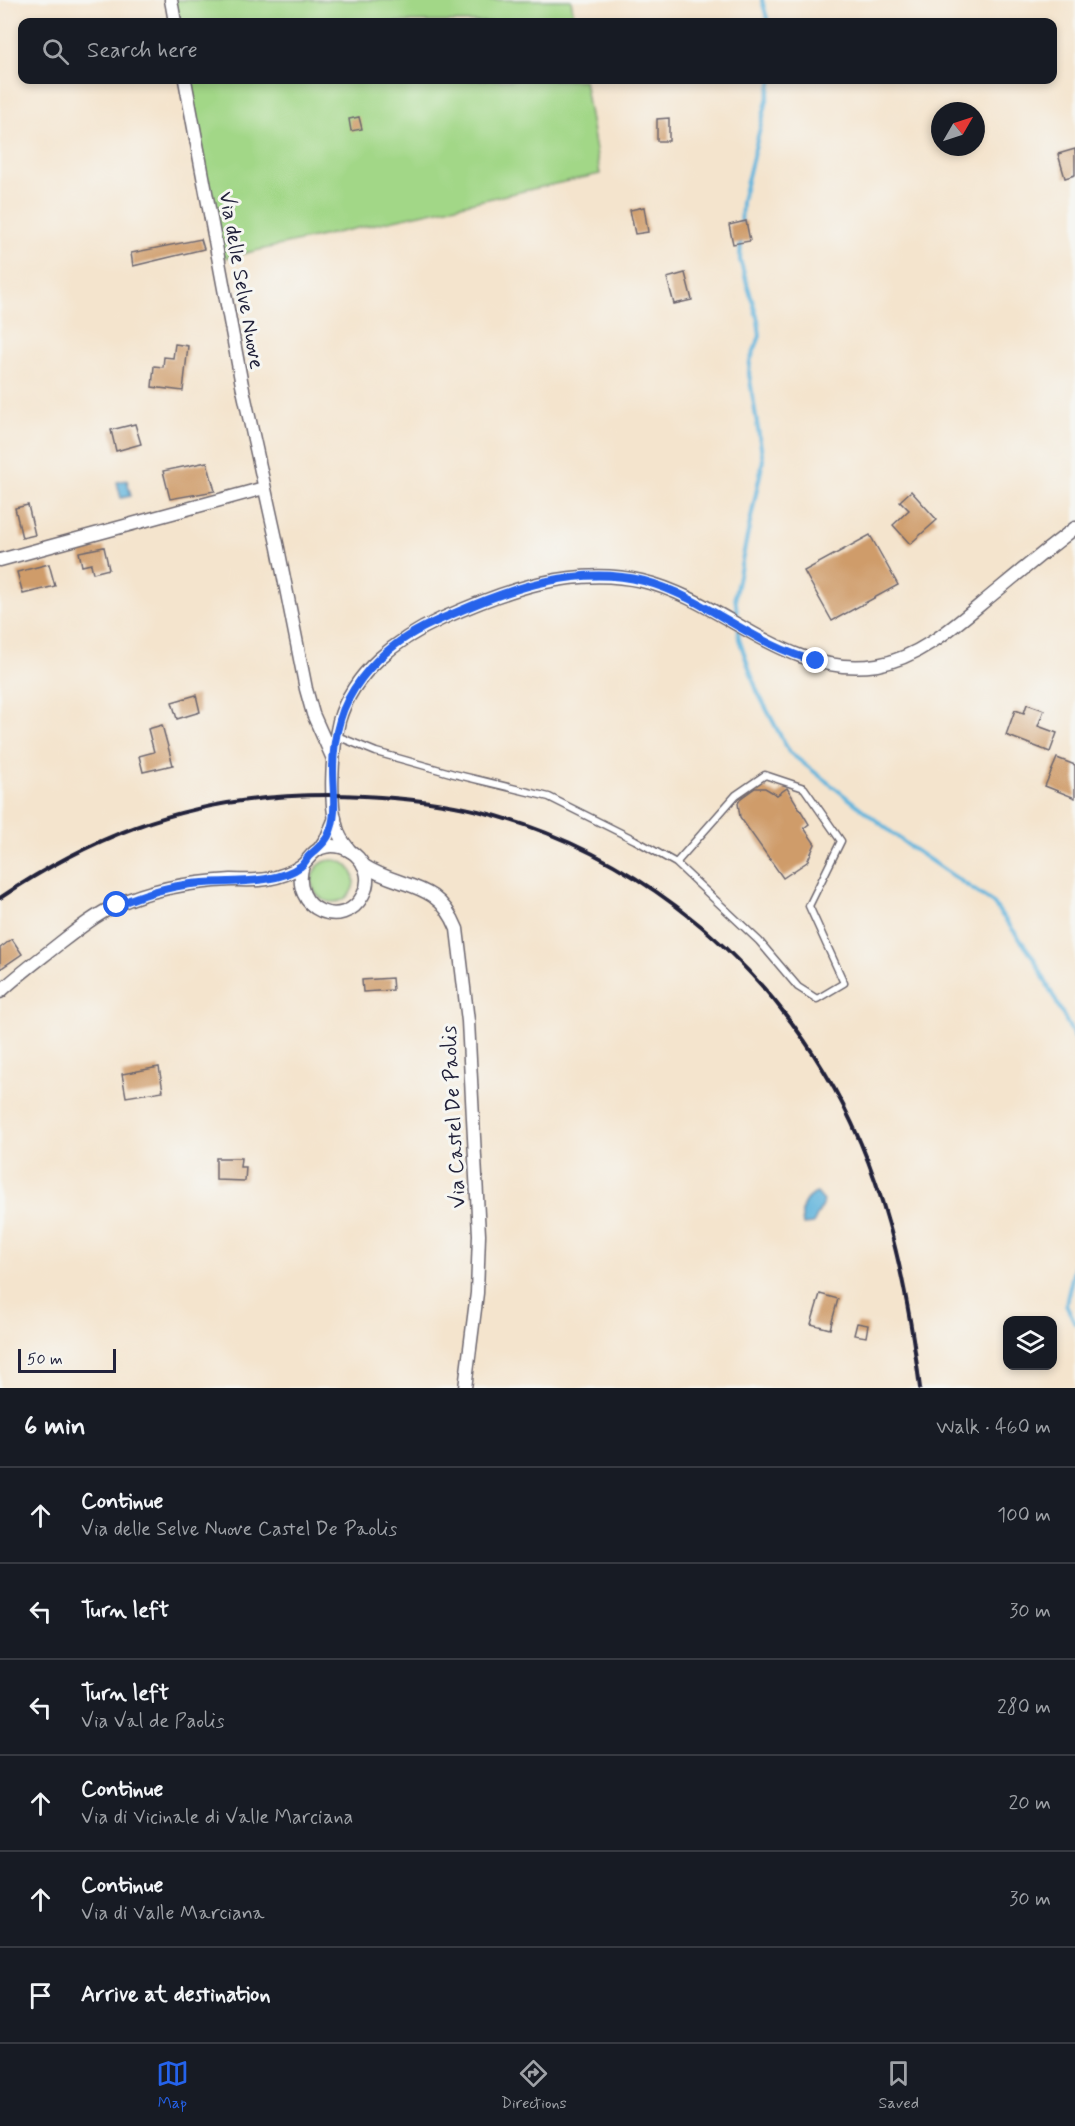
<!DOCTYPE html>
<html lang="en">
<head>
<meta charset="utf-8">
<style>
  body { margin:0; font-family:Mynerve,sans-serif; background:#20242c; color:#f1f3f6 }
  .controls { position:absolute; right:18px; bottom:18px; display:grid; overflow:hidden; border-radius:12px; box-shadow:0 3px 9px #0003 }
  .controls button { width:54px; height:54px; display:grid; place-items:center; padding:0; border:0; border-bottom:2px solid #363941; background:#171b24; color:#f1f3f6; font:30px sans-serif }
  .compass { position:absolute; left:931px; top:102px; width:54px; height:54px; border-radius:50%; background:#171b24; box-shadow:0 3px 9px #0003; rotate:51deg }
  .scale { position:absolute; left:18px; bottom:15px; width:98px; box-sizing:border-box; padding-left:6px; border:3px solid #22223b; border-top:0; font-size:16px; line-height:21px; white-space:nowrap; color:#22223b; -webkit-text-stroke:4px #f6f6f2; paint-order:stroke }
  .stop { position:absolute; width:18px; height:18px; margin:-14px; border:4px solid #2563eb; border-radius:50%; background:#fff }
  .stop.end { background:#2563eb; border-color:#fff; box-shadow:0 2px 6px #0008 }
  .list { margin:0; padding:0; list-style:none }
  h2 { display:flex; justify-content:space-between; align-items:center; height:78px; margin:0; padding:0 24px; font-size:26px }
  h2 small { font-size:20px; font-weight:400; color:#9ea1a6 }
  .list li { display:grid; grid-template-columns:39px 1fr auto; gap:18px; align-items:center; box-sizing:border-box; height:96px; padding:0 24px; border-top:2px solid #363941 }
  .list b { display:block; font-size:22px; white-space:nowrap }
  .list p { margin:0; font-size:20px; white-space:nowrap; color:#9ea1a6 }
  .list em { font-size:20px; font-style:normal; color:#9ea1a6 }
  .icon { flex:none; width:33px; height:33px; fill:none; stroke:currentColor; stroke-width:2; stroke-linecap:round; stroke-linejoin:round }
  .map { position:relative; flex:none; width:1075px; height:1388px; overflow:hidden }
  .search { position:absolute; background:#171b24; box-shadow:0 3px 9px #0003; left:18px; right:18px; top:18px; height:66px; display:flex; align-items:center; gap:15px; box-sizing:border-box; padding:0 21px; border-radius:12px; color:#9ea1a6; font-size:22px }
  .sheet { height:654px; background:#171b24 }
  nav { display:flex; justify-content:space-around; align-items:center; box-sizing:border-box; height:84px; border-top:2px solid #363941; background:#171b24; font-size:16px; color:#9ea1a6 }
  nav a { display:grid; justify-items:center; gap:3px }
  nav .on { color:#2563eb }
  .map>svg:first-child { display:block }
</style>
</head>
<body>
<div class="map">
<svg width="1075" height="1388" viewBox="0 0 1075 1388">
  <rect width="100%" height="100%" fill="#f6f6f2"/>
  <filter id="ink" filterUnits="userSpaceOnUse"><feTurbulence type="fractalNoise" baseFrequency=".0167" numOctaves="2"/><feDisplacementMap in="SourceGraphic" scale="12" xChannelSelector="R" yChannelSelector="G"/><feConvolveMatrix kernelMatrix="1 2 1 2 8 2 1 2 1" color-interpolation-filters="sRGB"/></filter>
  <filter id="wash" filterUnits="userSpaceOnUse"><feTurbulence type="fractalNoise" baseFrequency=".008" numOctaves="4" result="noise"/><feDisplacementMap in="SourceGraphic" scale="24" xChannelSelector="R" yChannelSelector="G"/><feGaussianBlur stdDeviation="1.35" result="paint"/><feColorMatrix in="noise" values="0 0 0 0 0 0 0 0 0 0 0 0 0 0 0 0 0 1.4 0 .05"/><feComposite in="paint" operator="in"/></filter>
  <g filter="url(#wash)">
    <rect width="100%" height="100%" fill="#f4e4cd"/>
    <g fill="#a2d787" stroke="#627c61" stroke-width="1.5">
      <path d="M172,0H571L575,22H176Z"/>
      <path d="M187,80H584L600,174L219,259Z"/>
      <circle cx="333" cy="881" r="21"/>
    </g>
    <g fill="#60b4dc" stroke="#416b8c" stroke-width="1.5">
      <path d="M127,480L131,496L121,498L117,482Z"/>
      <path d="M817,1193L824,1201L813,1224L803,1225C800,1211 802,1198 817,1193Z"/>
    </g>
    <g fill="none" stroke-linecap="round" stroke-linejoin="round">
      <g stroke="#60b4dc" stroke-width="4">
        <path d="M762,0L768,22"/>
        <path d="M741,226L742,201L772,80"/>
        <path d="M738,622L735,595L763,460L749,374L750,361L760,336L758,320L740,260L741,239"/>
        <path d="M738,630L739,639L757,691L789,752L909,846L993,903L1033,957L1075,1038"/>
        <path d="M1075,1265L1066,1304L1075,1323"/>
      </g>
    </g>
    <g id="blocks">
      <g fill="#cf9c6b">
        <path d="M359,117L362,129L351,131L349,119Z"/>
        <path d="M669,118V141H657V119Z"/>
        <path d="M1075,149V175L1065,178L1058,154Z"/>
        <path d="M644,207L648,232L635,234L630,210Z"/>
        <path d="M746,221L750,241L733,244L729,225Z"/>
        <path d="M201,239L204,249L133,266L131,253Z"/>
        <path d="M685,273L692,300L674,304L667,278Z"/>
        <path d="M175,344L188,346L183,391L152,387L154,366L163,367L164,357L173,358Z"/>
        <path d="M135,424L141,444L116,451L111,430Z"/>
        <path d="M207,462L215,491L170,499L163,471Z"/>
        <path d="M911,491L937,520L910,544L893,525L909,510L900,501Z"/>
        <path d="M28,505L35,535L22,538L15,508Z"/>
        <path d="M870,535L898,585L832,621L804,571Z"/>
        <path d="M104,547L109,569L93,573L91,564L82,566L79,552Z"/>
        <path d="M49,564L55,586L23,594L17,572Z"/>
        <path d="M196,695L200,712L177,719L172,702Z"/>
        <path d="M1027,704L1044,710L1038,726L1057,733L1050,752L1006,735L1015,710L1024,713Z"/>
        <path d="M162,725L173,765L143,772L139,756L154,752L148,729Z"/>
        <path d="M1057,758L1075,765V798L1045,786Z"/>
        <path d="M755,788H765L777,795L787,788L809,824L804,828L815,844L807,862L783,878L740,817L738,803L741,798Z"/>
        <path d="M12,939L22,954L0,969V948Z"/>
        <path d="M392,978L393,990L363,992L362,980Z"/>
        <path d="M159,1067L163,1091L126,1097L122,1074Z"/>
        <path d="M216,1158H241L240,1167H246L245,1181L216,1180Z"/>
        <path d="M820,1294L838,1299L830,1329L811,1324Z"/>
        <path d="M857,1323L868,1325L866,1337L854,1335Z"/>
      </g>
    </g>
  </g>
  <g filter="url(#ink)">
    <use href="#blocks" fill-opacity="0" stroke="#6c666e" stroke-width="1.5"/>
    <g fill="none" stroke-linecap="round" stroke-linejoin="round">
      <g stroke="#6c666e" stroke-width="9">
        <path id="lane" d="M337,736L376,752L454,774L549,797L635,840L676,863L759,941L798,987L817,999L844,983L809,906L841,841L804,788L765,775L736,795L676,863"/>
      </g>
      <g stroke="#6c666e" stroke-width="15">
        <g id="street">
          <path d="M171,0L175,22"/>
          <path d="M185,80L242,385L278,548L306,689L313,714L333,759"/>
          <path d="M0,560L264,488"/>
          <path d="M319,849L327,837L335,818"/>
          <path d="M350,851C346,845 341,840 339,834C328,806 332,750 339,721C353,672 397,639 441,619C503,591 573,565 642,581C724,600 787,679 877,665C924,657 962,619 998,590C1023,569 1049,548 1075,528"/>
          <path d="M363,865C401,890 437,879 457,929L468,1021L479,1235L477,1293L465,1388"/>
          <path d="M0,992C19,974 40,959 60,943C78,929 96,915 116,905C153,888 191,882 231,880C243,880 255,881 267,879C279,877 291,873 301,866C308,861 311,852 321,848C349,838 378,868 363,895C344,932 289,910 303,865"/>
        </g>
      </g>
      <use href="#lane" stroke="#fff" stroke-width="6"/>
      <use href="#street" stroke="#fff" stroke-width="12"/>
      <path stroke="#22223b" stroke-width="4" d="M0,898C43,869 87,845 136,827C210,800 286,792 364,796C402,798 441,802 478,811C623,847 747,943 824,1071C883,1168 906,1277 920,1388"/>
    </g>
  </g>
  <g fill="none" stroke-linecap="round" stroke-linejoin="round" filter="url(#ink)">
    <path stroke="#2563eb" stroke-width="8" d="M117,905C141,895 165,887 191,884C223,880 275,886 301,866C304,864 306,859 309,856C316,849 323,845 328,836C338,816 333,792 333,770C333,753 335,736 340,720C348,691 371,663 395,645C413,631 434,622 455,613C513,587 580,565 644,581C705,597 754,646 816,661"/>
  </g>
  <g text-anchor="middle" stroke-width="6" stroke-linejoin="round" paint-order="stroke">
    <g font-size="21" fill="#22223b" stroke="#f6f6f2">
      <text transform="translate(242 280) rotate(80)" y="7">Via delle Selve Nuove</text>
      <text transform="translate(453 1117) rotate(-93)" y="7">Via Castel De Paolis</text>
    </g>
  </g>
</svg>
<div class="controls">
<button><svg class="icon" aria-label="layers" viewBox="0 0 24 24"><path d="M12 4l9 5-9 5-9-5zM3 14l9 5 9-5"/></svg></button>
</div>
<svg class="compass" viewBox="-18 -18 36 36"><path d="M0-13l5 13h-10z" fill="#e53935"/><path d="M0 13l5-13h-10z" fill="#9ea1a6"/></svg>
<div class="scale">50 m</div>
<div class="stop" style="left:117px;top:905px"></div>
<div class="stop end" style="left:816px;top:661px"></div>
<div class="search"><svg class="icon" aria-label="search" viewBox="0 0 24 24"><circle cx="10" cy="10" r="6"/><path d="M15 15l6 6"/></svg>Search here</div>
</div>
<section class="sheet">
<h2>6 min<small>Walk · 460 m</small></h2>
<ul class="list">
<li><svg class="icon" aria-label="ahead" viewBox="0 0 24 24"><path d="M12 20V5M6 11l6-6 6 6"/></svg><div><b>Continue</b><p>Via delle Selve Nuove Castel De Paolis</p></div><em>100 m</em></li>
<li><svg class="icon" aria-label="left" viewBox="0 0 24 24"><path d="M17 20v-9H6M10 6l-5 5 5 5"/></svg><div><b>Turn left</b></div><em>30 m</em></li>
<li><svg class="icon" aria-label="left" viewBox="0 0 24 24"><path d="M17 20v-9H6M10 6l-5 5 5 5"/></svg><div><b>Turn left</b><p>Via Val de Paolis</p></div><em>280 m</em></li>
<li><svg class="icon" aria-label="ahead" viewBox="0 0 24 24"><path d="M12 20V5M6 11l6-6 6 6"/></svg><div><b>Continue</b><p>Via di Vicinale di Valle Marciana</p></div><em>20 m</em></li>
<li><svg class="icon" aria-label="ahead" viewBox="0 0 24 24"><path d="M12 20V5M6 11l6-6 6 6"/></svg><div><b>Continue</b><p>Via di Valle Marciana</p></div><em>30 m</em></li>
<li><svg class="icon" aria-label="arrive" viewBox="0 0 24 24"><path d="M6 21V4h12l-3 4 3 4H6"/></svg><div><b>Arrive at destination</b></div></li>
</ul>
</section>
<nav>
<a class="on"><svg class="icon" aria-label="map" viewBox="0 0 24 24"><path d="M3 6l6-2 6 2 6-2v14l-6 2-6-2-6 2zM9 4v14M15 6v14"/></svg>Map</a>
<a><svg class="icon" aria-label="directions" viewBox="0 0 24 24"><path d="M12 3l9 9-9 9-9-9zM9 14v-3h6M13 9l2 2-2 2"/></svg>Directions</a>
<a><svg class="icon" aria-label="saved" viewBox="0 0 24 24"><path d="M7 4h10v16l-5-4-5 4z"/></svg>Saved</a>
</nav>
</body>
</html>
